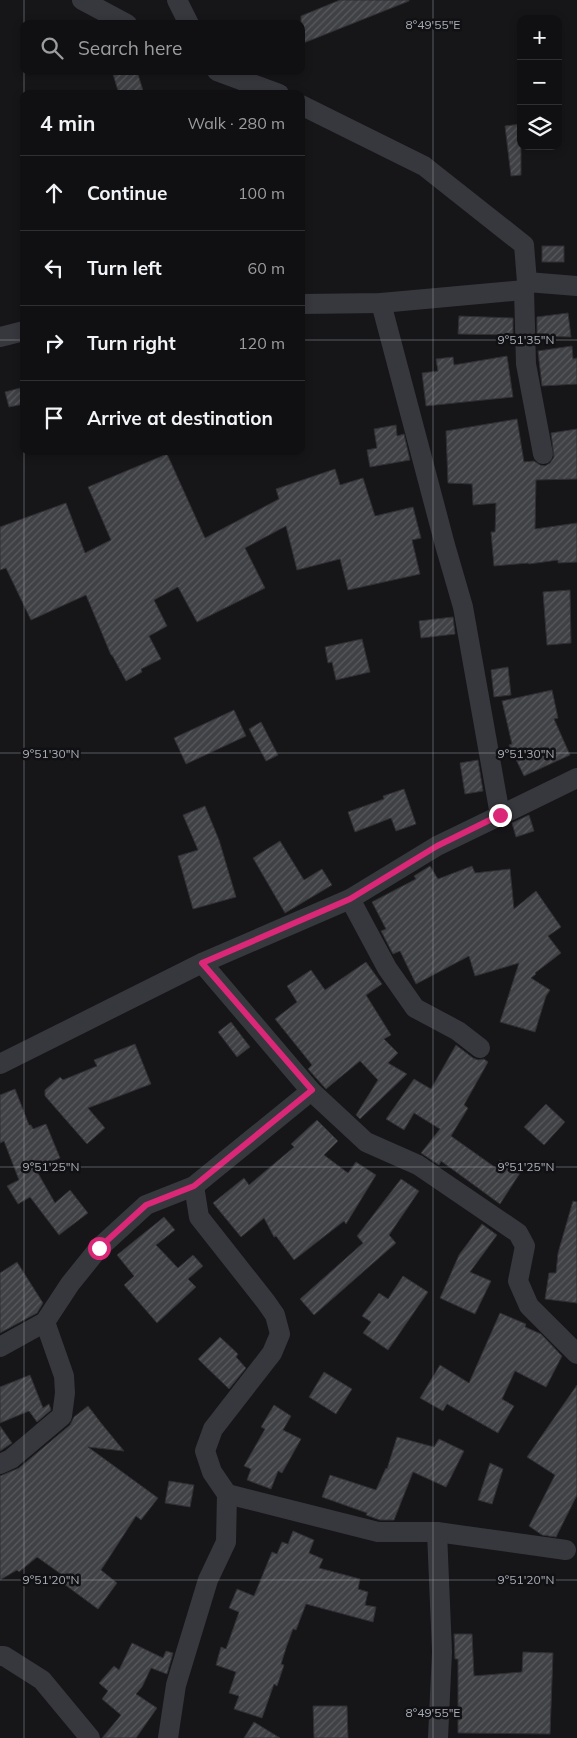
<!DOCTYPE html>
<html lang="en">
<head>
<meta charset="utf-8">
<style>
  body { margin:0; font-family:Mulish,sans-serif; background:#19191b; color:#f1f3f6 }
  .controls { position:absolute; right:15px; top:15px; display:grid; overflow:hidden; border-radius:10px; box-shadow:0 2px 8px #0003 }
  .controls button { width:45px; height:45px; display:grid; place-items:center; padding:0; border:0; border-bottom:1px solid #303032; background:#101012; color:#f1f3f6; font:25px sans-serif }
  .stop { position:absolute; width:15px; height:15px; margin:-11px; border:4px solid #db2777; border-radius:50%; background:#fff }
  .stop.end { background:#db2777; border-color:#fff; box-shadow:0 1px 5px #0008 }
  .list { margin:0; padding:0; list-style:none }
  h2 { display:flex; justify-content:space-between; align-items:center; height:65px; margin:0; padding:0 20px; font-size:21px }
  h2 small { font-size:16px; font-weight:400; color:#9c9d9f }
  .list li { display:grid; grid-template-columns:32px 1fr auto; gap:15px; align-items:center; box-sizing:border-box; height:75px; padding:0 20px; border-top:1px solid #303032 }
  .list b { display:block; font-size:19px; white-space:nowrap }
  .list em { font-size:16px; font-style:normal; color:#9c9d9f }
  .icon { flex:none; width:28px; height:28px; fill:none; stroke:currentColor; stroke-width:2; stroke-linecap:round; stroke-linejoin:round }
  .map { position:relative; flex:none; width:577px; height:1738px; overflow:hidden }
  .search { position:absolute; background:#101012; box-shadow:0 2px 8px #0003; left:20px; top:20px; width:285px; height:55px; display:flex; align-items:center; gap:12px; box-sizing:border-box; padding:0 18px; border-radius:10px; color:#9c9d9f; font-size:19px }
  .panel { position:absolute; background:#101012; box-shadow:0 2px 8px #0003; left:20px; top:90px; width:285px; height:365px; border-radius:10px }
  .map>svg:first-child { display:block }
</style>
</head>
<body>
<div class="map">
<svg width="577" height="1738" viewBox="0 0 577 1738">
  <defs>
    <pattern id="building-hatch" width="6" height="6" patternUnits="userSpaceOnUse" patternTransform="scale(1.25)"><rect width="6" height="6" fill="#404145"/><path d="M-1 1l2-2M0 6l6-6M5 7l2-2" fill="none" stroke="#595a5e"/></pattern>
  </defs>
  <rect width="100%" height="100%" fill="#161618"/>
  <g fill="url(#building-hatch)" stroke="#303034">
    <path d="M340,0H409V1L301,44V16Z"/>
    <path d="M112,71H137L144,94H119Z"/>
    <path d="M521,124V175L511,176L505,126Z"/>
    <rect x="542" y="246" width="22" height="16"/>
    <path d="M568,313L571,337L537,336V317Z"/>
    <path d="M459,316L513,318V335L458,334Z"/>
    <path d="M572,346L573,359L577,358V384L542,386L538,351Z"/>
    <path d="M507,356L513,397L426,406L422,373L438,371L436,359L453,357L454,365Z"/>
    <path d="M24,387V404L9,407L5,392Z"/>
    <path d="M517,419L524,462L534,461L540,465L545,466L550,463L554,457L551,433L577,429V479L536,480L535,529L577,523V562L558,563V560L529,564L528,563L494,566L491,532H495L496,503L473,505L472,484L448,483L446,431Z"/>
    <path d="M396,425L397,436L404,434L410,460L370,467L367,450L377,448L374,429Z"/>
    <path d="M167,454L205,538L279,499L276,489L335,469L340,485L363,478L375,516L413,507L421,538L412,540L420,574L348,590L340,559L297,570L286,526L245,548L265,588L197,622L178,587L154,600L167,626L149,636L161,659L141,669L142,672L126,681L112,655H111L86,595L31,620L6,568L0,570V527L66,503L85,553L111,540L88,487Z"/>
    <path d="M570,590L571,643L547,645L543,592Z"/>
    <path d="M453,617L455,634L421,638L419,621Z"/>
    <path d="M362,639L370,672L336,680L332,662L328,663L325,647Z"/>
    <path d="M508,667L511,695L494,697L491,670Z"/>
    <path d="M552,690L558,718L554,719L570,755L524,776L509,745L512,744L502,701Z"/>
    <path d="M234,710L246,736L186,764L174,738Z"/>
    <path d="M261,722L278,755L266,761L249,729Z"/>
    <path d="M478,760L483,791L465,794L460,763Z"/>
    <path d="M404,789L416,824L396,831L391,818L355,832L348,812L384,799L383,796Z"/>
    <path d="M205,806L219,840L236,897L193,909L178,856L198,850L183,815Z"/>
    <path d="M529,815L534,831L516,837L512,823Z"/>
    <path d="M280,841L304,880L322,869L332,885L285,913L253,858Z"/>
    <path d="M430,866L438,879L472,866L475,873L510,869L514,909L536,891L561,927L548,936L561,953L535,973L536,974L531,978L550,990L546,996L535,1032L500,1022L519,963L475,976L469,956L416,984L400,951L393,954L381,931L386,929L372,902L416,879L414,876Z"/>
    <path d="M366,962L382,984L366,995L391,1035L384,1039L398,1053L388,1063L407,1074L360,1119L356,1115L378,1080L360,1061L326,1089L308,1069L312,1065L275,1019L297,1002L287,986L311,970L325,990Z"/>
    <path d="M231,1022L250,1047L237,1057L218,1032Z"/>
    <path d="M135,1044L151,1084L88,1108L105,1128L87,1144L45,1096V1090L60,1077L63,1080L97,1066L94,1060Z"/>
    <path d="M456,1045L473,1058L478,1060L484,1059L488,1062L464,1105L468,1108L451,1136L496,1168L500,1160L520,1173L500,1204L441,1161L439,1165L421,1153L440,1129L414,1113L404,1130L386,1119L414,1079L431,1089Z"/>
    <path d="M15,1089L29,1125H31L33,1129L46,1124L60,1158L35,1168L55,1203L70,1190L88,1213L59,1235L30,1197L18,1204L7,1186L19,1180L4,1141L0,1143V1095Z"/>
    <path d="M546,1104L565,1122L544,1145L524,1127Z"/>
    <path d="M317,1120L338,1141L324,1155L348,1173L356,1162L376,1175L346,1224L344,1221L294,1260L276,1236L274,1237L264,1218L241,1237L213,1203L244,1178L249,1185L294,1147L291,1144Z"/>
    <path d="M401,1179L419,1191L389,1235L396,1243L314,1315L300,1299L363,1243L357,1236Z"/>
    <path d="M573,1201L577,1202V1303L545,1299L549,1273H556L558,1253Z"/>
    <path d="M164,1217L175,1230L156,1245L178,1268L193,1255L203,1266L188,1279L196,1287L157,1323L124,1285L134,1276L117,1255Z"/>
    <path d="M482,1224L497,1235L470,1272L491,1281L475,1314L440,1298L459,1255Z"/>
    <path d="M17,1262L43,1303L37,1313L0,1333V1273Z"/>
    <path d="M403,1276L428,1292L388,1350L363,1333L371,1322L362,1316L379,1293L388,1299Z"/>
    <path d="M500,1313L526,1324L525,1327L541,1334L562,1356L546,1387L515,1371L502,1399L514,1406L498,1433L447,1404L443,1411L420,1398L440,1365L469,1383Z"/>
    <path d="M220,1337L238,1354L236,1357L246,1368L229,1389L198,1359Z"/>
    <path d="M324,1372L352,1389L336,1414L309,1397Z"/>
    <path d="M30,1375L43,1408L49,1404L51,1410L37,1422L29,1411L0,1423V1387Z"/>
    <path d="M577,1385V1495L556,1537L542,1535L529,1526L555,1475L527,1457Z"/>
    <path d="M274,1405L291,1416L283,1430L301,1439L282,1473L278,1471L271,1489L247,1480L251,1469L244,1466L265,1429L261,1427Z"/>
    <path d="M88,1406L101,1423L124,1451L88,1447L158,1498L141,1520L136,1516L101,1570L117,1583L98,1609L64,1584L68,1579L37,1557L19,1572L17,1570L0,1580V1476L19,1468L70,1425L74,1417Z"/>
    <path d="M0,1426L12,1443L0,1451Z"/>
    <path d="M397,1437L434,1447L439,1439L464,1451L446,1487L413,1472L394,1520H380L366,1515L367,1513L322,1497L330,1475L376,1490L386,1468L387,1469Z"/>
    <path d="M490,1463L503,1469L492,1504L478,1500Z"/>
    <path d="M169,1481L194,1485L190,1507L165,1503Z"/>
    <path d="M293,1531L314,1540L309,1553L323,1559L319,1568L360,1579L358,1589L368,1592L365,1605L376,1607L373,1622L306,1604L296,1630L293,1629L287,1645L281,1664L284,1665L277,1686L274,1684L262,1718L234,1709L239,1696L229,1693L236,1672L216,1665L221,1647L226,1649L239,1612L229,1608L237,1589L254,1596L272,1552L277,1554L282,1542L288,1544Z"/>
    <path d="M454,1634H472L474,1676L522,1672L523,1652L553,1653L550,1734L458,1733V1659H455Z"/>
    <path d="M132,1643L163,1658L166,1651L173,1653L167,1674L151,1668L142,1687L136,1694L157,1708L136,1738H102L121,1715L102,1699L108,1691L99,1683L114,1666L119,1670Z"/>
    <path d="M313,1706H347L348,1738H314Z"/>
    <path d="M254,1722L280,1738H244Z"/>
  </g>
  <g fill="none" stroke-linecap="round" stroke-linejoin="round">
    <g stroke="#37383d" stroke-width="20">
      <path d="M82,0L127,24"/>
      <path d="M177,0L189,24"/>
      <path d="M217,71L279,94"/>
      <path d="M301,105L424,166L524,245L527,282"/>
      <path d="M524,290L526,364L543,454"/>
      <path d="M381,303L445,545L463,607L500,815"/>
      <path d="M301,304L381,303L524,290L527,282L577,286"/>
      <path d="M0,337L24,331"/>
      <path d="M350,899L387,968L415,1008L458,1031L480,1048"/>
      <path d="M202,963L311,1091L366,1142L418,1165L518,1233L525,1246L518,1281L529,1306L577,1354"/>
      <path d="M0,1064L202,963L350,899L437,846L577,778"/>
      <path d="M0,1347L45,1322L70,1284L99,1248L146,1205L194,1186L311,1091"/>
      <path d="M0,1464L11,1459L62,1416L65,1393L64,1376L45,1322"/>
      <path d="M227,1494L378,1532H437L566,1550"/>
      <path d="M437,1532L442,1652L438,1738"/>
      <path d="M0,1656H4L42,1680L90,1738"/>
      <path d="M168,1738L176,1685L208,1580L226,1542L227,1494L212,1472L205,1451L213,1429L272,1353L280,1334L275,1315L266,1302L199,1217L194,1186"/>
    </g>
  </g>
  <g fill="none" stroke-linecap="round" stroke-linejoin="round">
    <path stroke="#db2777" stroke-width="6" d="M99,1248L146,1205L194,1186L312,1090L202,963L350,899L437,846L500,815"/>
  </g>
  <path fill="none" stroke="#a8adb8" stroke-width="1" stroke-opacity="0.45" d="M24,0V1738M433,0V1738M0,340H24M301,340H577M0,753H577M0,1167H577M0,1580H577"/>
  <g font-size="12" text-anchor="middle" fill="#a8adb8" stroke="#111113" stroke-width="5" stroke-linejoin="round" paint-order="stroke">
    <text x="433" y="29">8°49'55"E</text>
    <text x="526" y="344">9°51'35"N</text>
    <text x="51" y="758">9°51'30"N</text>
    <text x="526" y="758">9°51'30"N</text>
    <text x="51" y="1171">9°51'25"N</text>
    <text x="526" y="1171">9°51'25"N</text>
    <text x="51" y="1584">9°51'20"N</text>
    <text x="526" y="1584">9°51'20"N</text>
    <text x="433" y="1717">8°49'55"E</text>
  </g>
</svg>
<div class="controls">
<button>+</button>
<button>−</button>
<button><svg class="icon" aria-label="layers" viewBox="0 0 24 24"><path d="M12 4l9 5-9 5-9-5zM3 14l9 5 9-5"/></svg></button>
</div>
<div class="stop" style="left:99px;top:1248px"></div>
<div class="stop end" style="left:500px;top:815px"></div>
<div class="search"><svg class="icon" aria-label="search" viewBox="0 0 24 24"><circle cx="10" cy="10" r="6"/><path d="M15 15l6 6"/></svg>Search here</div>
<section class="panel">
<h2>4 min<small>Walk · 280 m</small></h2>
<ul class="list">
<li><svg class="icon" aria-label="ahead" viewBox="0 0 24 24"><path d="M12 20V5M6 11l6-6 6 6"/></svg><div><b>Continue</b></div><em>100 m</em></li>
<li><svg class="icon" aria-label="left" viewBox="0 0 24 24"><path d="M17 20v-9H6M10 6l-5 5 5 5"/></svg><div><b>Turn left</b></div><em>60 m</em></li>
<li><svg class="icon" aria-label="right" viewBox="0 0 24 24"><path d="M7 20v-9h11M14 6l5 5-5 5"/></svg><div><b>Turn right</b></div><em>120 m</em></li>
<li><svg class="icon" aria-label="arrive" viewBox="0 0 24 24"><path d="M6 21V4h12l-3 4 3 4H6"/></svg><div><b>Arrive at destination</b></div></li>
</ul>
</section>
</div>
</body>
</html>
